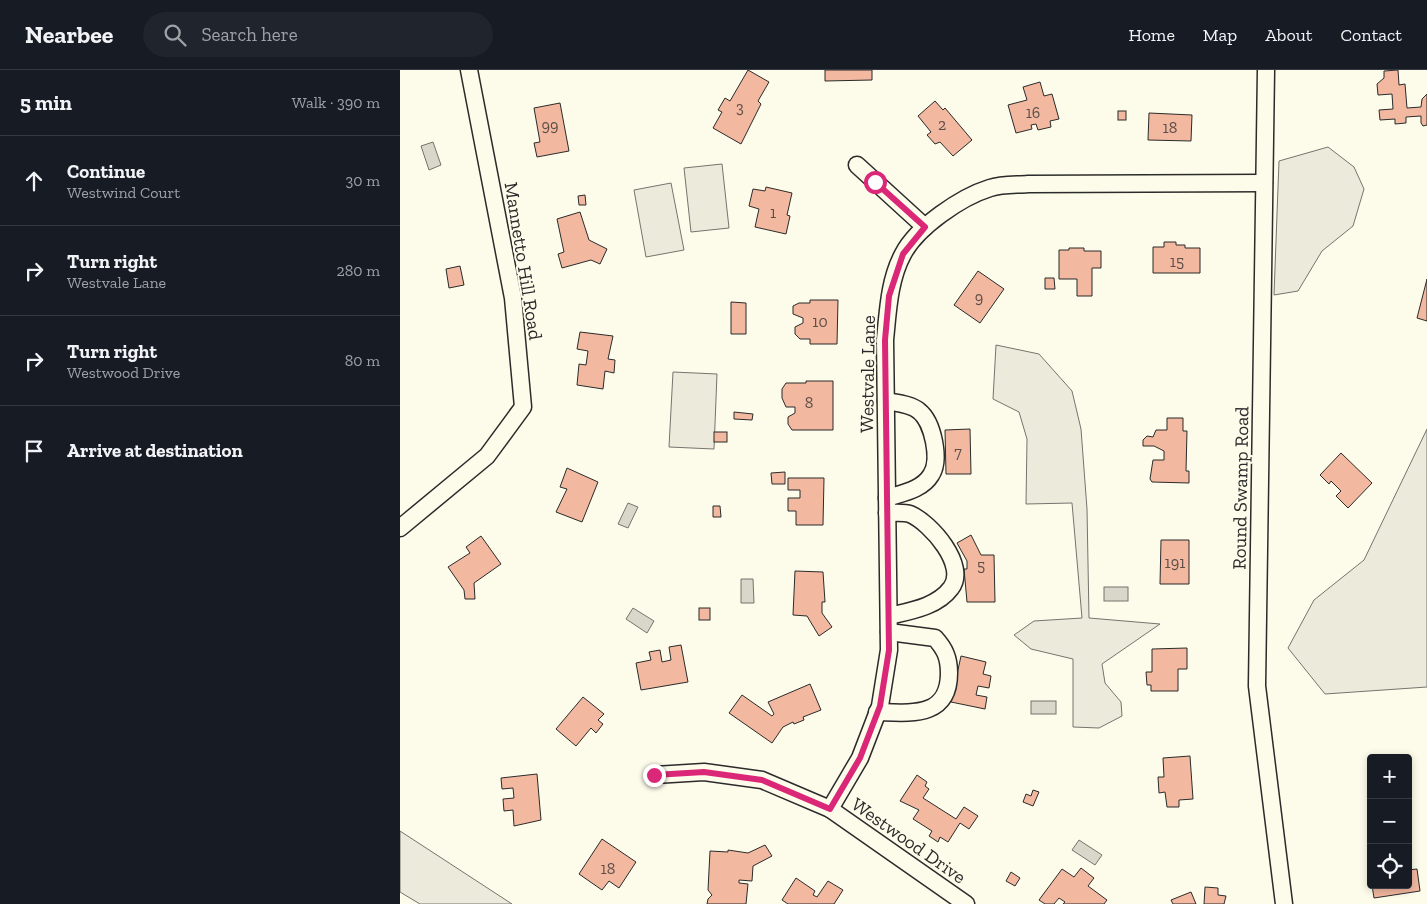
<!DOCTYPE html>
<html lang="en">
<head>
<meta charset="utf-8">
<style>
  body { margin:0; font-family:"Zilla Slab",serif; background:#20242c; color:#f1f3f6 }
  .controls { position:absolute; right:15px; bottom:15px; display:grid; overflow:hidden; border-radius:5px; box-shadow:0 2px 8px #0003 }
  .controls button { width:45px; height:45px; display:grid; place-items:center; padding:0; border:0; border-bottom:1px solid #363941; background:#171b24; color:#f1f3f6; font:25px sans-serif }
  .stop { position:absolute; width:15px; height:15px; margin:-11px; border:4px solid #db2777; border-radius:50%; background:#fff }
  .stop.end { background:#db2777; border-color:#fff; box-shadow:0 1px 5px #0008 }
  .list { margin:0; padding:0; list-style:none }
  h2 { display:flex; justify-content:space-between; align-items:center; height:65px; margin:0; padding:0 20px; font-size:21px }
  h2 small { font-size:16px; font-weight:400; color:#9ea1a6 }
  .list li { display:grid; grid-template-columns:32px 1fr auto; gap:15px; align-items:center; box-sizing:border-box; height:90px; padding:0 20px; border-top:1px solid #363941 }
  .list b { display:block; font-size:19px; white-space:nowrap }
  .list p { margin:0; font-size:16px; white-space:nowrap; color:#9ea1a6 }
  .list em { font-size:16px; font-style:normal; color:#9ea1a6 }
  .icon { flex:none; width:28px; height:28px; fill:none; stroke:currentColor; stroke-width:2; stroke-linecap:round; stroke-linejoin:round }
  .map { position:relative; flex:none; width:1027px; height:834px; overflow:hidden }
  header { display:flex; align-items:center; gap:30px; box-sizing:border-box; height:70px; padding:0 25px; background:#171b24; border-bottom:1px solid #363941 }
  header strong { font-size:24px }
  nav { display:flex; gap:28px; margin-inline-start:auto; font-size:18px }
  .search { width:350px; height:45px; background:#20242c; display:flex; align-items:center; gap:12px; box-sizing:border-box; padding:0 18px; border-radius:28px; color:#9ea1a6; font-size:19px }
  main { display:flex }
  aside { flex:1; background:#171b24 }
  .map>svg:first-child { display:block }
</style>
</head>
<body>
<header>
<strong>Nearbee</strong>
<div class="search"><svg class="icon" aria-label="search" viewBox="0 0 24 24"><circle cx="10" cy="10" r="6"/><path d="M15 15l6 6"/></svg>Search here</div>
<nav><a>Home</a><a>Map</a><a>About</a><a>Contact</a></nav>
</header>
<main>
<aside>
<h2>5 min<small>Walk · 390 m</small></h2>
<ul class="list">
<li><svg class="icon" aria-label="ahead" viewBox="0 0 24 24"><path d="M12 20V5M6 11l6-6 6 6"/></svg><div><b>Continue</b><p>Westwind Court</p></div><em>30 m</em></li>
<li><svg class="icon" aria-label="right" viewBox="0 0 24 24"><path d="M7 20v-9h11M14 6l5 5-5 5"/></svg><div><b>Turn right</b><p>Westvale Lane</p></div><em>280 m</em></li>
<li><svg class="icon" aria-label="right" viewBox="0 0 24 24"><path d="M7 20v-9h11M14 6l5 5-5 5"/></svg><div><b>Turn right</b><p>Westwood Drive</p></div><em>80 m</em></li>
<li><svg class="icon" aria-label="arrive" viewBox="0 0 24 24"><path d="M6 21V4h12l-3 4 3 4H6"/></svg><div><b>Arrive at destination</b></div></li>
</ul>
</aside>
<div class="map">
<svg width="1027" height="834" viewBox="0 0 1027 834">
  <rect width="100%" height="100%" fill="#fdfbea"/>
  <g fill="#ecebdb" stroke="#74746e">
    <path d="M928,77L954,97L964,119L953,156L922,181L898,221L874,225L879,91Z"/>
    <path d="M322,94L329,158L291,162L284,98Z"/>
    <path d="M271,113L284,180L246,187L234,120Z"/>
    <path d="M596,275L639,284L672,321L681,359L687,439L689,548L760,554L702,594L705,613L721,632L722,646L699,658L673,657V589L631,579L614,565L634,551L682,548L672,433L626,434L627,369L619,342L593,329Z"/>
    <path d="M273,302L317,304L314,379L269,377Z"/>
    <path d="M1027,359V617L925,624L888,578L914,530L964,490Z"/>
    <path d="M0,761L112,834H20L0,822Z"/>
  </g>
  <g fill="#d8d7c9" stroke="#74746e">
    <path d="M33,72L41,95L29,100L21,76Z"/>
    <path d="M228,433L238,437L228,458L218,454Z"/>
    <path d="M341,509H353L354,533H341Z"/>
    <rect x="704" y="517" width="24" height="14"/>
    <path d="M233,538L254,551L247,563L226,549Z"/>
    <rect x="631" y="631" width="25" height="13"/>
    <path d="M679,770L702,785L695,795L672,780Z"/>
  </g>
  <g fill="#f2b8a0" stroke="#2b2b2b">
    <path d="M348,0L369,12L358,31L361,34L341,74L313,58L322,42L318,40L325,28L330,31Z"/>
    <path d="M425,0H472V10L425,11Z"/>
    <path d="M998,0L999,15L1005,14L1007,38L1021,37L1022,29L1027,24V55L1023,56L1021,53V46L1006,47V53L995,54V49L980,50L979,40L993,39L992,24L978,25L977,14L984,8V1Z"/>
    <path d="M640,12L644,26L652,24L659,49L650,51L651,57L638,60L636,54L631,55L632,59L616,63L608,35L627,30L623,17Z"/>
    <path d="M535,31L543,40L545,38L572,70L553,86L540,72L535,74L527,65L531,62L518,46Z"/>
    <path d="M160,33L169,81L137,87L134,73L140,72L134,38Z"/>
    <rect x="718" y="41" width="8" height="9"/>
    <path d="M749,43L792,45L791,71L748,70Z"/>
    <path d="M366,117L392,123L387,145L390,146L386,164L355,157L359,139L349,136L353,119L365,121Z"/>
    <path d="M185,125L186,135H179L178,126Z"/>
    <path d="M180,142L189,170L207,179L200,194L191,190L162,198L158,184L164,182L157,149Z"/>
    <path d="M764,172H776V175H785V178H800V203H753V177H764Z"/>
    <path d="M669,178H684V181H701V198H692V226H677V209H659V180H669Z"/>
    <path d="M60,196L64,215L49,218L46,199Z"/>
    <path d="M578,201L604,219L580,253L554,235Z"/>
    <path d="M645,208H654L655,219H645Z"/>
    <path d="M1027,209V251L1017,248Z"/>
    <path d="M410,230H438L437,274H410V269H400L395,264V257L403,253V248L393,244V236L399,233H410Z"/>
    <path d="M331,232L346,233V264H331Z"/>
    <path d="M180,262L213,266L208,289L215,290L214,303L205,301L203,319L177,315L179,294L186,295L188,281L177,279Z"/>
    <path d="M406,311H433V360H392L388,354V347L395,343V337H386L382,328V319L386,313H406Z"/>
    <path d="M334,342L353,344L352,350L334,349Z"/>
    <path d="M767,348H783V361H787L786,401H789V413L752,412L750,409L753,390H764V381L754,376H743V370L747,366L753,367L756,360H767Z"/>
    <path d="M570,359L571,404H546L545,360Z"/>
    <rect x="314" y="362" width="13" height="10"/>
    <path d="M941,383L972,413L948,438L936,426L941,421L931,411L929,414L920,405Z"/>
    <path d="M167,398L198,412L182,452L156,442L167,419L160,417Z"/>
    <path d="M385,402V414H372L371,403Z"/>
    <path d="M388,408H424L423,455H396V441H388V428H400V420H388Z"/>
    <path d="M313,436H320L321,447H313Z"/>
    <path d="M571,465L581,485H594L595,532H567L564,499H567V491L557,473Z"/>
    <path d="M81,466L101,494L74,513L75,529H65L64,520L48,497L70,483L66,477Z"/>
    <path d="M761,470H789V514H760Z"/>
    <path d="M395,501L423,502L425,532H422V543L432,557L419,566L407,546L393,545Z"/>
    <rect x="299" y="538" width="11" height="12"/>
    <path d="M281,575L288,612L241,620L236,593L251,590L249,582L260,580L262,592L271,590L269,577Z"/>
    <path d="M787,578V599H778V621H751V615H747L746,602H752V579Z"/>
    <path d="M561,586L586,592L583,604L591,606L589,618L578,616L576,625L587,627L585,639L551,632Z"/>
    <path d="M410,614L421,640L403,647L404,650L394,654L393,652L383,657L372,673L329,643L342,625L372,646L374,644L368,632Z"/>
    <path d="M183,627L204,644L198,650L203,654L196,663L191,658L176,676L156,659Z"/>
    <path d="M790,686L793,729L779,730V737H767L765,722L759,723L758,707H764L763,688Z"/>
    <path d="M137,704L141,750L114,756L113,740L104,741L103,729L114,728L113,718L102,719L101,708Z"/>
    <path d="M517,705L527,712L525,716L529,719L523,728L556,749L564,737L578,746L569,759L560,753L548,772L540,767L538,772L529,766L532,761L513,749L519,740L500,731Z"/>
    <path d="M633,720L639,722L633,736L623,732L626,724L631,726Z"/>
    <path d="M202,769L236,792L219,818L209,811L202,820L179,804Z"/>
    <path d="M365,775L372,786L353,796L352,811L339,810V813L348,814L346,834H307L308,829L312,825L308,820L310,781L328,782V780L348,783Z"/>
    <path d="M681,798L694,808L688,816L707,830L704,834H663L665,832L659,828L654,834H645L639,830L662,799L674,807Z"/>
    <path d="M1017,799L1020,821L974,828L972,815H1008V800Z"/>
    <path d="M611,802L620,808L615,816L606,811Z"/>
    <path d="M396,808L415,821L413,825L417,827L428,811L443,820L434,834H388L382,830Z"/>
    <path d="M805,817L818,818V825L826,826L824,834H804Z"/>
    <path d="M791,822L796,834H773L771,830Z"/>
  </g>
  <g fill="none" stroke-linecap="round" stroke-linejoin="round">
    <g stroke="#2b2b2b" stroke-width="19">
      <g id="minor">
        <path d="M866,0L857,616L884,834"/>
        <path d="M457,95L525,157"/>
        <path d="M486,331C496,333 511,334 519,341C533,352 541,390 531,405C522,420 502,423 487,428"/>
        <path d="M487,443C494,443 504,442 510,444C531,453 568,496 551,518C537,537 510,541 489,546"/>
        <path d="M0,458L87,386L123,337L113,228L69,0"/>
        <path d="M477,642C511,643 549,648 549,603C549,588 545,579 535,568L489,562"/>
        <path d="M255,705L304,702L362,710L430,739L566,834"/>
        <path d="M430,739L460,688L480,636L489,580L485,270C488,241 489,210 503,184C517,157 561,127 590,118C602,114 616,115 628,114L864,113"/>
      </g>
    </g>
    <use href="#minor" stroke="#fdfbea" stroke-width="16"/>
  </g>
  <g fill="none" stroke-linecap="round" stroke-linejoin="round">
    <path stroke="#db2777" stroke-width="6" d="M254,705L304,702L362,710L430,739L460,688L480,636L489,580L485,270L489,226L503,184L525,157L475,112"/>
  </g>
  <g text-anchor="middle" stroke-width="4" stroke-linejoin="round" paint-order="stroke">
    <g font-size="16" fill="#5d4e48">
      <text x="340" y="43">3</text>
      <text x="633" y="48">16</text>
      <text x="542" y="60">2</text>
      <text x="150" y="61">99</text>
      <text x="770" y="63">18</text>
      <text x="373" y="148">1</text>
      <text x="777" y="197">15</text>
      <text x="579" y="233">9</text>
      <text x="420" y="257">10</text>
      <text x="409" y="338">8</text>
      <text x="558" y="388">7</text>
      <text x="775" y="498">191</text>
      <text x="581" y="501">5</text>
      <text x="208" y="804">18</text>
    </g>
    <g font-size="19" fill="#2b2b2b" stroke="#fdfbea">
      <text transform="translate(124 191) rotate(81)" y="7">Mannetto Hill Road</text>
      <text transform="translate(467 304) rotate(-89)" y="7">Westvale Lane</text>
      <text transform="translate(840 418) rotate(-89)" y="7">Round Swamp Road</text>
      <text transform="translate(509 770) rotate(35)" y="7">Westwood Drive</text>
    </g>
  </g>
</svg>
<div class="controls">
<button>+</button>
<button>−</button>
<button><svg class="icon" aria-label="locate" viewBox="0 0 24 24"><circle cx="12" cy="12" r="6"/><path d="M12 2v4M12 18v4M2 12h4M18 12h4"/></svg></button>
</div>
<div class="stop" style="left:475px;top:112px"></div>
<div class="stop end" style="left:254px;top:705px"></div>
</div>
</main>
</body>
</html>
